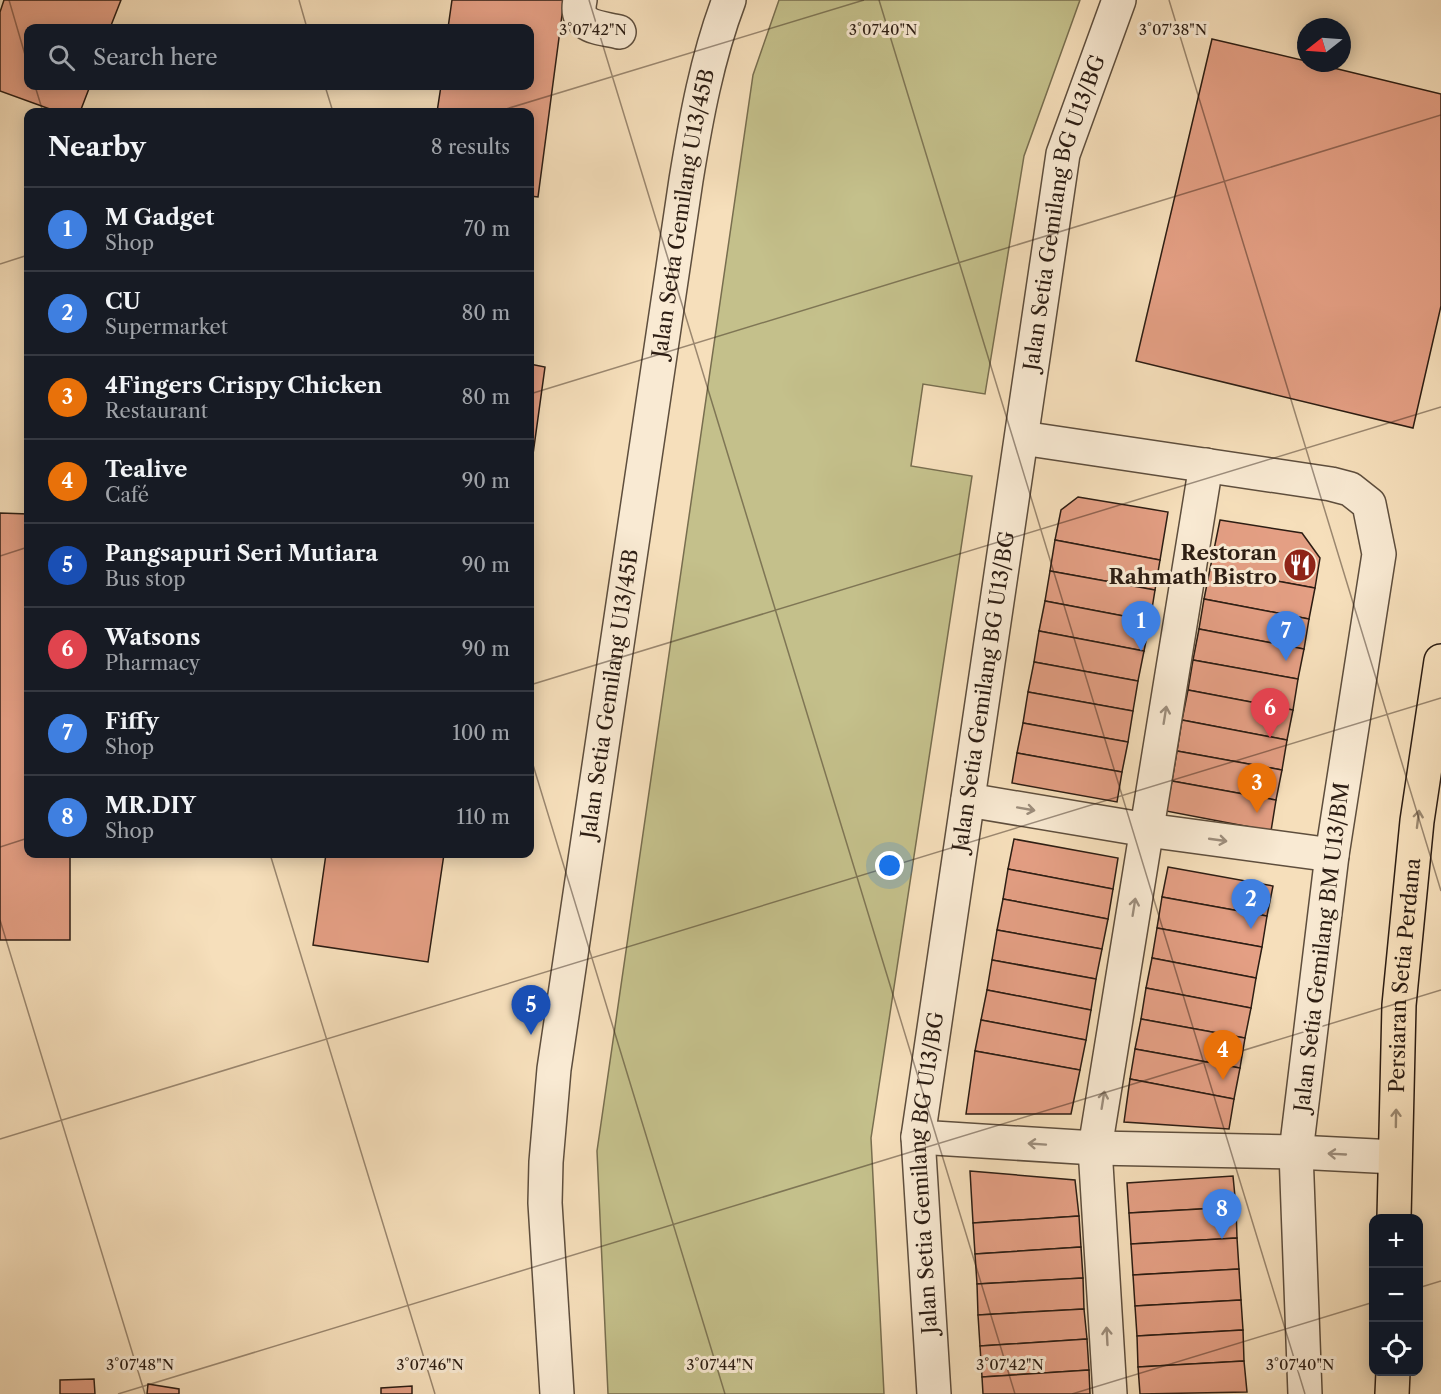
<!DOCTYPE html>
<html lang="en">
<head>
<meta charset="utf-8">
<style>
  body { margin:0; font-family:"Libre Caslon Text",serif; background:#20242c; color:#f1f3f6 }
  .controls { position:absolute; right:18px; bottom:18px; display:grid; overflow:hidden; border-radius:12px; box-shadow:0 3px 15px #0003 }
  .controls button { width:54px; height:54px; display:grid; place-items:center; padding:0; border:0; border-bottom:2px solid #363941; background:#171b24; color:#f1f3f6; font:30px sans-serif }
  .compass { position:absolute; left:1297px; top:18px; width:54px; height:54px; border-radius:50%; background:#171b24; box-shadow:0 3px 15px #0003; rotate:253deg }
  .you { position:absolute; left:890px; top:866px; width:21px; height:21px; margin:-15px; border:4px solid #fff; border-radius:50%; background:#1a73e8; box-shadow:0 0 0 9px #1a73e833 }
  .badge { display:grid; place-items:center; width:39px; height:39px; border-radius:50%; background:#2563eb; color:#fff; font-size:20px; font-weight:700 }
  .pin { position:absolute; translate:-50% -50px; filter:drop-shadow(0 2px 3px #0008) }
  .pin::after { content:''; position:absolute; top:32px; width:21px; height:18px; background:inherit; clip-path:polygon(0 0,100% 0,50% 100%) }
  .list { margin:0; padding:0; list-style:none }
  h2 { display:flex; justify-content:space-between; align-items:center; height:78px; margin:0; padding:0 24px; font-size:26px }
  h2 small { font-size:20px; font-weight:400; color:#9ea1a6 }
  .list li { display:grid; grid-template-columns:39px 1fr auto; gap:18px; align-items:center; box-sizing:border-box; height:84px; padding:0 24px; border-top:2px solid #363941 }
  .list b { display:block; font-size:22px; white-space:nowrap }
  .list p { margin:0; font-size:20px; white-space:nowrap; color:#9ea1a6 }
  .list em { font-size:20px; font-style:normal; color:#9ea1a6 }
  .icon { flex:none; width:33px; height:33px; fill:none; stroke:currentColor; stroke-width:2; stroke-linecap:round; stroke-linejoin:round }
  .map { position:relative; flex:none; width:1441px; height:1394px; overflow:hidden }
  .search { position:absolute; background:#171b24; box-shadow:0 3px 15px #0003; left:24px; top:24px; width:510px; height:66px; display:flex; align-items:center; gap:15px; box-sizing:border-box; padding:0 21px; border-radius:12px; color:#9ea1a6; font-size:22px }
  .panel { position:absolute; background:#171b24; box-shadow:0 3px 15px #0003; left:24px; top:108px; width:510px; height:750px; border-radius:12px }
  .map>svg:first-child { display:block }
</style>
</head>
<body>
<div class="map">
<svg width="1441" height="1394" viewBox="0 0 1441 1394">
  <rect width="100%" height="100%" fill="#f6dfbb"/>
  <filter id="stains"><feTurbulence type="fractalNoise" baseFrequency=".00333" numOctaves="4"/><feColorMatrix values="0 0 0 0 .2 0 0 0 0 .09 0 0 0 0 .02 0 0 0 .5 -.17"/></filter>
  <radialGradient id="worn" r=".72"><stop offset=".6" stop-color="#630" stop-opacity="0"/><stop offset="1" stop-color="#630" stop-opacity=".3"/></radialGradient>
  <path fill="#c4c08b" stroke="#786e4f" stroke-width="1.5" d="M779,0H1080L1024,156L985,394L923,384L911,466L972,476L871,1138L884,1394H608L597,1151L753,75Z"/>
  <g fill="#e49f84" stroke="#2c1d13" stroke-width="1.5">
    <path d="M4,0H121L110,28H28V86H90L80,112H58L0,91V12Z"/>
    <path d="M452,0H564L538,197L530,196V112H437L441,86H530V28H448Z"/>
    <path d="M1212,39L1306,61V63H1313L1441,94V306L1413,428L1136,361Z"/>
    <path d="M530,364L545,367L530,476Z"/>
    <path d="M1078,497L1168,512L1160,560L1055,540L1061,510Z"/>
    <path d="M0,513L28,514V854H70V940H0Z"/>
    <path d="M1220,520L1302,533L1320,558L1315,588L1210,569Z"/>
    <path d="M1055,540L1160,560L1155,590L1050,571Z"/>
    <path d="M1210,569L1315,588L1309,619L1204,599Z"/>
    <path d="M1050,571L1155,590L1150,621L1045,601Z"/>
    <path d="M1204,599L1309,619L1304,649L1199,629Z"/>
    <path d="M1045,601L1150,621L1144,651L1039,631Z"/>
    <path d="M1199,629L1304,649L1298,679L1193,660Z"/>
    <path d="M1039,631L1144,651L1138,681L1034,662Z"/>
    <path d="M1193,660L1298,679L1293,710L1188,690Z"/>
    <path d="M1034,662L1138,681L1133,711L1028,692Z"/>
    <path d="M1188,690L1293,710L1287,740L1182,720Z"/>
    <path d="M1028,692L1133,711L1128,742L1023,723Z"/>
    <path d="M1182,720L1287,740L1282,770L1177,751Z"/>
    <path d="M1023,723L1128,742L1122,772L1017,753Z"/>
    <path d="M1177,751L1282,770L1276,800L1172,781Z"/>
    <path d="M1017,753L1122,772L1117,802L1012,783Z"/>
    <path d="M1172,781L1276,800L1271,831L1166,811Z"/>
    <path d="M1014,839L1118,858L1113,889L1008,869Z"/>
    <path d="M326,854H444L428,962L313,945Z"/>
    <path d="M1168,867L1273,886L1267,916L1162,897Z"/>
    <path d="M1008,869L1113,889L1108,919L1003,899Z"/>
    <path d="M1162,897L1267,916L1262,947L1157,928Z"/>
    <path d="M1003,899L1108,919L1102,949L997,930Z"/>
    <path d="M1157,928L1262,947L1256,978L1152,958Z"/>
    <path d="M997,930L1102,949L1096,979L992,960Z"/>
    <path d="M1152,958L1256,978L1251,1008L1146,988Z"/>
    <path d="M992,960L1096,979L1091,1010L987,990Z"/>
    <path d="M1146,988L1251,1008L1245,1038L1141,1019Z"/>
    <path d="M987,990L1091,1010L1086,1040L981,1020Z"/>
    <path d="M1141,1019L1245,1038L1240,1068L1135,1049Z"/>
    <path d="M981,1020L1086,1040L1080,1070L975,1051Z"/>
    <path d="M1135,1049L1240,1068L1234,1099L1130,1079Z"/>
    <path d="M975,1051L1080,1070L1071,1114H966Z"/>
    <path d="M1130,1079L1234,1099L1229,1129L1124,1122Z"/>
    <path d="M970,1171L1075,1180L1079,1216L973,1223Z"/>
    <path d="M1233,1176L1236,1207L1129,1213L1127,1183Z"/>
    <path d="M1236,1207L1237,1238L1131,1244L1129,1213Z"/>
    <path d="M1079,1216L1081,1247L975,1254L973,1223Z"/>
    <path d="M1237,1238L1239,1269L1133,1275L1131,1244Z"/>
    <path d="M1081,1247L1083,1278L977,1284L975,1254Z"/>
    <path d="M1239,1269L1241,1300L1135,1306L1133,1275Z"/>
    <path d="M1083,1278L1084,1309L978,1315L977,1284Z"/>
    <path d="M1241,1300L1243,1330L1137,1336L1135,1306Z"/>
    <path d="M1084,1309L1087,1339L980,1346L978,1315Z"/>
    <path d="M1243,1330L1244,1361L1138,1367L1137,1336Z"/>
    <path d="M1087,1339L1089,1370L982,1377L980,1346Z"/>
    <path d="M1244,1361L1247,1392L1140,1394L1138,1367Z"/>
    <path d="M1089,1370L1090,1394H983L982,1377Z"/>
    <path d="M94,1379L95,1394H60V1380Z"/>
    <path d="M148,1384L179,1389V1394H147Z"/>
    <path d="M412,1386V1394H381V1388Z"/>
  </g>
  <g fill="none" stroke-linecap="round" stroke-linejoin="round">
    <g stroke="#5e4e3d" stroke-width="36">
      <g id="minor">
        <path d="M580,0C574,28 599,27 619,32"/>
        <path d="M1022,438L1331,484L1350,489L1369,504L1379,554L1332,855L1296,1152L1305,1394"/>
        <path d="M968,800L1147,830L1332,855"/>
        <path d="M918,1137L1095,1148L1296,1152L1395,1157"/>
        <path id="s1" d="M557,1394L545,1203L546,1162L554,1069L686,180C696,119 707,58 729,0"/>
        <path id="s2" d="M934,1394L918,1137L1063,154L1119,0"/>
        <path d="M1110,1394L1095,1148L1206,465"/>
      </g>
    </g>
    <g stroke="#2c1d13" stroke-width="36">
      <g id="major">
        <path id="s3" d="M1394,1218L1399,1005L1417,821L1441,661"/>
        <path d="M1392,1394L1393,1372"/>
      </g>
    </g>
    <use href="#minor" stroke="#f9ead3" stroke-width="33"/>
    <use href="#major" stroke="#f6dfbb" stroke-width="33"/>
  </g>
  <defs><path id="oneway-shaft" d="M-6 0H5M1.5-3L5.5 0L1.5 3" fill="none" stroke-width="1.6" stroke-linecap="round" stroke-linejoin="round" transform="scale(1.5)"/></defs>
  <g stroke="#9d8e7d">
    <use href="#oneway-shaft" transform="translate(1165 715) rotate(-81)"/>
    <use href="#oneway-shaft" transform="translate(1026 809) rotate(10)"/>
    <use href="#oneway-shaft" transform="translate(1218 840) rotate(8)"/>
    <use href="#oneway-shaft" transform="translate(1134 907) rotate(-81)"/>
    <use href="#oneway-shaft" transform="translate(1103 1100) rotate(-81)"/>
    <use href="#oneway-shaft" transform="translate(1037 1144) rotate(-176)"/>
    <use href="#oneway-shaft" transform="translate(1337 1154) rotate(-177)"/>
    <use href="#oneway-shaft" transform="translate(1107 1336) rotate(-93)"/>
  </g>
  <g stroke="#9b886f">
    <use href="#oneway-shaft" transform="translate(1418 819) rotate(-83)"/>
    <use href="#oneway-shaft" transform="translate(1396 1118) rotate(-89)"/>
  </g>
  <path fill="none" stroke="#2c1d13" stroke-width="1.5" stroke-opacity="0.45" d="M9,0L28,65M299,0L307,28M589,0L1015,1394M879,0L1305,1394M1169,0L1441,891M35,86L43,112M325,86L333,112M496,112L864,0M0,264L28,255M530,394L1441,115M0,556L28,547M530,685L1441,407M530,755L725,1394M0,847L28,838M270,854L435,1394M0,920L145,1394M0,1139L1441,698M1418,1288L1441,1281M118,1394L1441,990M1072,1394L1374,1302"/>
  <defs>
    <g id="restaurant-disc" transform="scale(1.725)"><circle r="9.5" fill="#8f2418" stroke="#f9ead3"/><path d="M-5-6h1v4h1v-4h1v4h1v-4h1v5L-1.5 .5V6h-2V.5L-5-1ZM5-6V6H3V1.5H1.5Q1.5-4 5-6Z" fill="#fff"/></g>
  </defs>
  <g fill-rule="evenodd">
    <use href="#restaurant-disc" x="1300" y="565"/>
  </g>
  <g text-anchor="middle" stroke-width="6" stroke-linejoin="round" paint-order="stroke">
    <g font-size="21" fill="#2c1d13" stroke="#f9ead3">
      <text dy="7" stroke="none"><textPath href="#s1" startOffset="1191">Jalan Setia Gemilang U13/45B</textPath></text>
      <text dy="7" stroke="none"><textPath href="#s2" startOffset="1194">Jalan Setia Gemilang BG U13/BG</textPath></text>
      <text dy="7" stroke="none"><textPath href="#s2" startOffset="708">Jalan Setia Gemilang BG U13/BG</textPath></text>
      <text dy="7" stroke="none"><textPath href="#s1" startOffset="705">Jalan Setia Gemilang U13/45B</textPath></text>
      <text transform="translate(1322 947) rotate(-83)" y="7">Jalan Setia Gemilang BM U13/BM</text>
      <text dy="7" stroke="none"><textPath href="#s3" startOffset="243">Persiaran Setia Perdana</textPath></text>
      <text dy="7" stroke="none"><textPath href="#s2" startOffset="222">Jalan Setia Gemilang BG U13/BG</textPath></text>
    </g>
    <g font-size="21" font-weight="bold" fill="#2c1d13" stroke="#f9ead3" text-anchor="end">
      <text x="1277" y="560">Restoran<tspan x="1277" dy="24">Rahmath Bistro</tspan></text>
    </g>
  </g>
  <g font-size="15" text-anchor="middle" fill="#2c1d13" stroke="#f9ead3" stroke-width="6" stroke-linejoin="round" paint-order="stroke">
    <text x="593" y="35">3°07'42"N</text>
    <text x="883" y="35">3°07'40"N</text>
    <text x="1173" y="35">3°07'38"N</text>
    <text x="140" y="1370">3°07'48"N</text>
    <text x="430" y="1370">3°07'46"N</text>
    <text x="720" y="1370">3°07'44"N</text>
    <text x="1010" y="1370">3°07'42"N</text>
    <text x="1300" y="1370">3°07'40"N</text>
  </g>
  <rect width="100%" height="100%" filter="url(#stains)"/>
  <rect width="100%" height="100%" fill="url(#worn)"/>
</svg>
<div class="controls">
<button>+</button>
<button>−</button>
<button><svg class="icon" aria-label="locate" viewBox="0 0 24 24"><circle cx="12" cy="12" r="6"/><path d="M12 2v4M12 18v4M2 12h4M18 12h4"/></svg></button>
</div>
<svg class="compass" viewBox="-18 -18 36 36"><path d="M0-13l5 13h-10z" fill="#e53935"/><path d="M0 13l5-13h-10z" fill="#9ea1a6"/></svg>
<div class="you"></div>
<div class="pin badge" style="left:1141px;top:651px;background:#3f7fe0">1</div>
<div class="pin badge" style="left:1251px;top:929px;background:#3f7fe0">2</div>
<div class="pin badge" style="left:1257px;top:813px;background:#e8710a">3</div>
<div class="pin badge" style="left:1223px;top:1080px;background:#e8710a">4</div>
<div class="pin badge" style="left:531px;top:1035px;background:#1a4fb4">5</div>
<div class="pin badge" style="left:1270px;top:738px;background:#e0444e">6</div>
<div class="pin badge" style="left:1286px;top:661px;background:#3f7fe0">7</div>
<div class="pin badge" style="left:1222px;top:1239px;background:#3f7fe0">8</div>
<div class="search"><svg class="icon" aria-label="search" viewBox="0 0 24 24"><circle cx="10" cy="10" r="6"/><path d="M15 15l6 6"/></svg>Search here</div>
<section class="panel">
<h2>Nearby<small>8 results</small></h2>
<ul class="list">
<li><span class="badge" style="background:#3f7fe0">1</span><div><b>M Gadget</b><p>Shop</p></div><em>70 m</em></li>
<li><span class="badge" style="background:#3f7fe0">2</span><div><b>CU</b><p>Supermarket</p></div><em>80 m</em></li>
<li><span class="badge" style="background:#e8710a">3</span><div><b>4Fingers Crispy Chicken</b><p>Restaurant</p></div><em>80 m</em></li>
<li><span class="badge" style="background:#e8710a">4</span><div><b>Tealive</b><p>Café</p></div><em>90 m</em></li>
<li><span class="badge" style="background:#1a4fb4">5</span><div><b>Pangsapuri Seri Mutiara</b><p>Bus stop</p></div><em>90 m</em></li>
<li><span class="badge" style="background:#e0444e">6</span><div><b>Watsons</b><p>Pharmacy</p></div><em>90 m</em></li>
<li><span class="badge" style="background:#3f7fe0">7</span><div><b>Fiffy</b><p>Shop</p></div><em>100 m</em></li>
<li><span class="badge" style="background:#3f7fe0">8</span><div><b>MR.DIY</b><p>Shop</p></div><em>110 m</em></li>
</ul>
</section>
</div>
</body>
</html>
